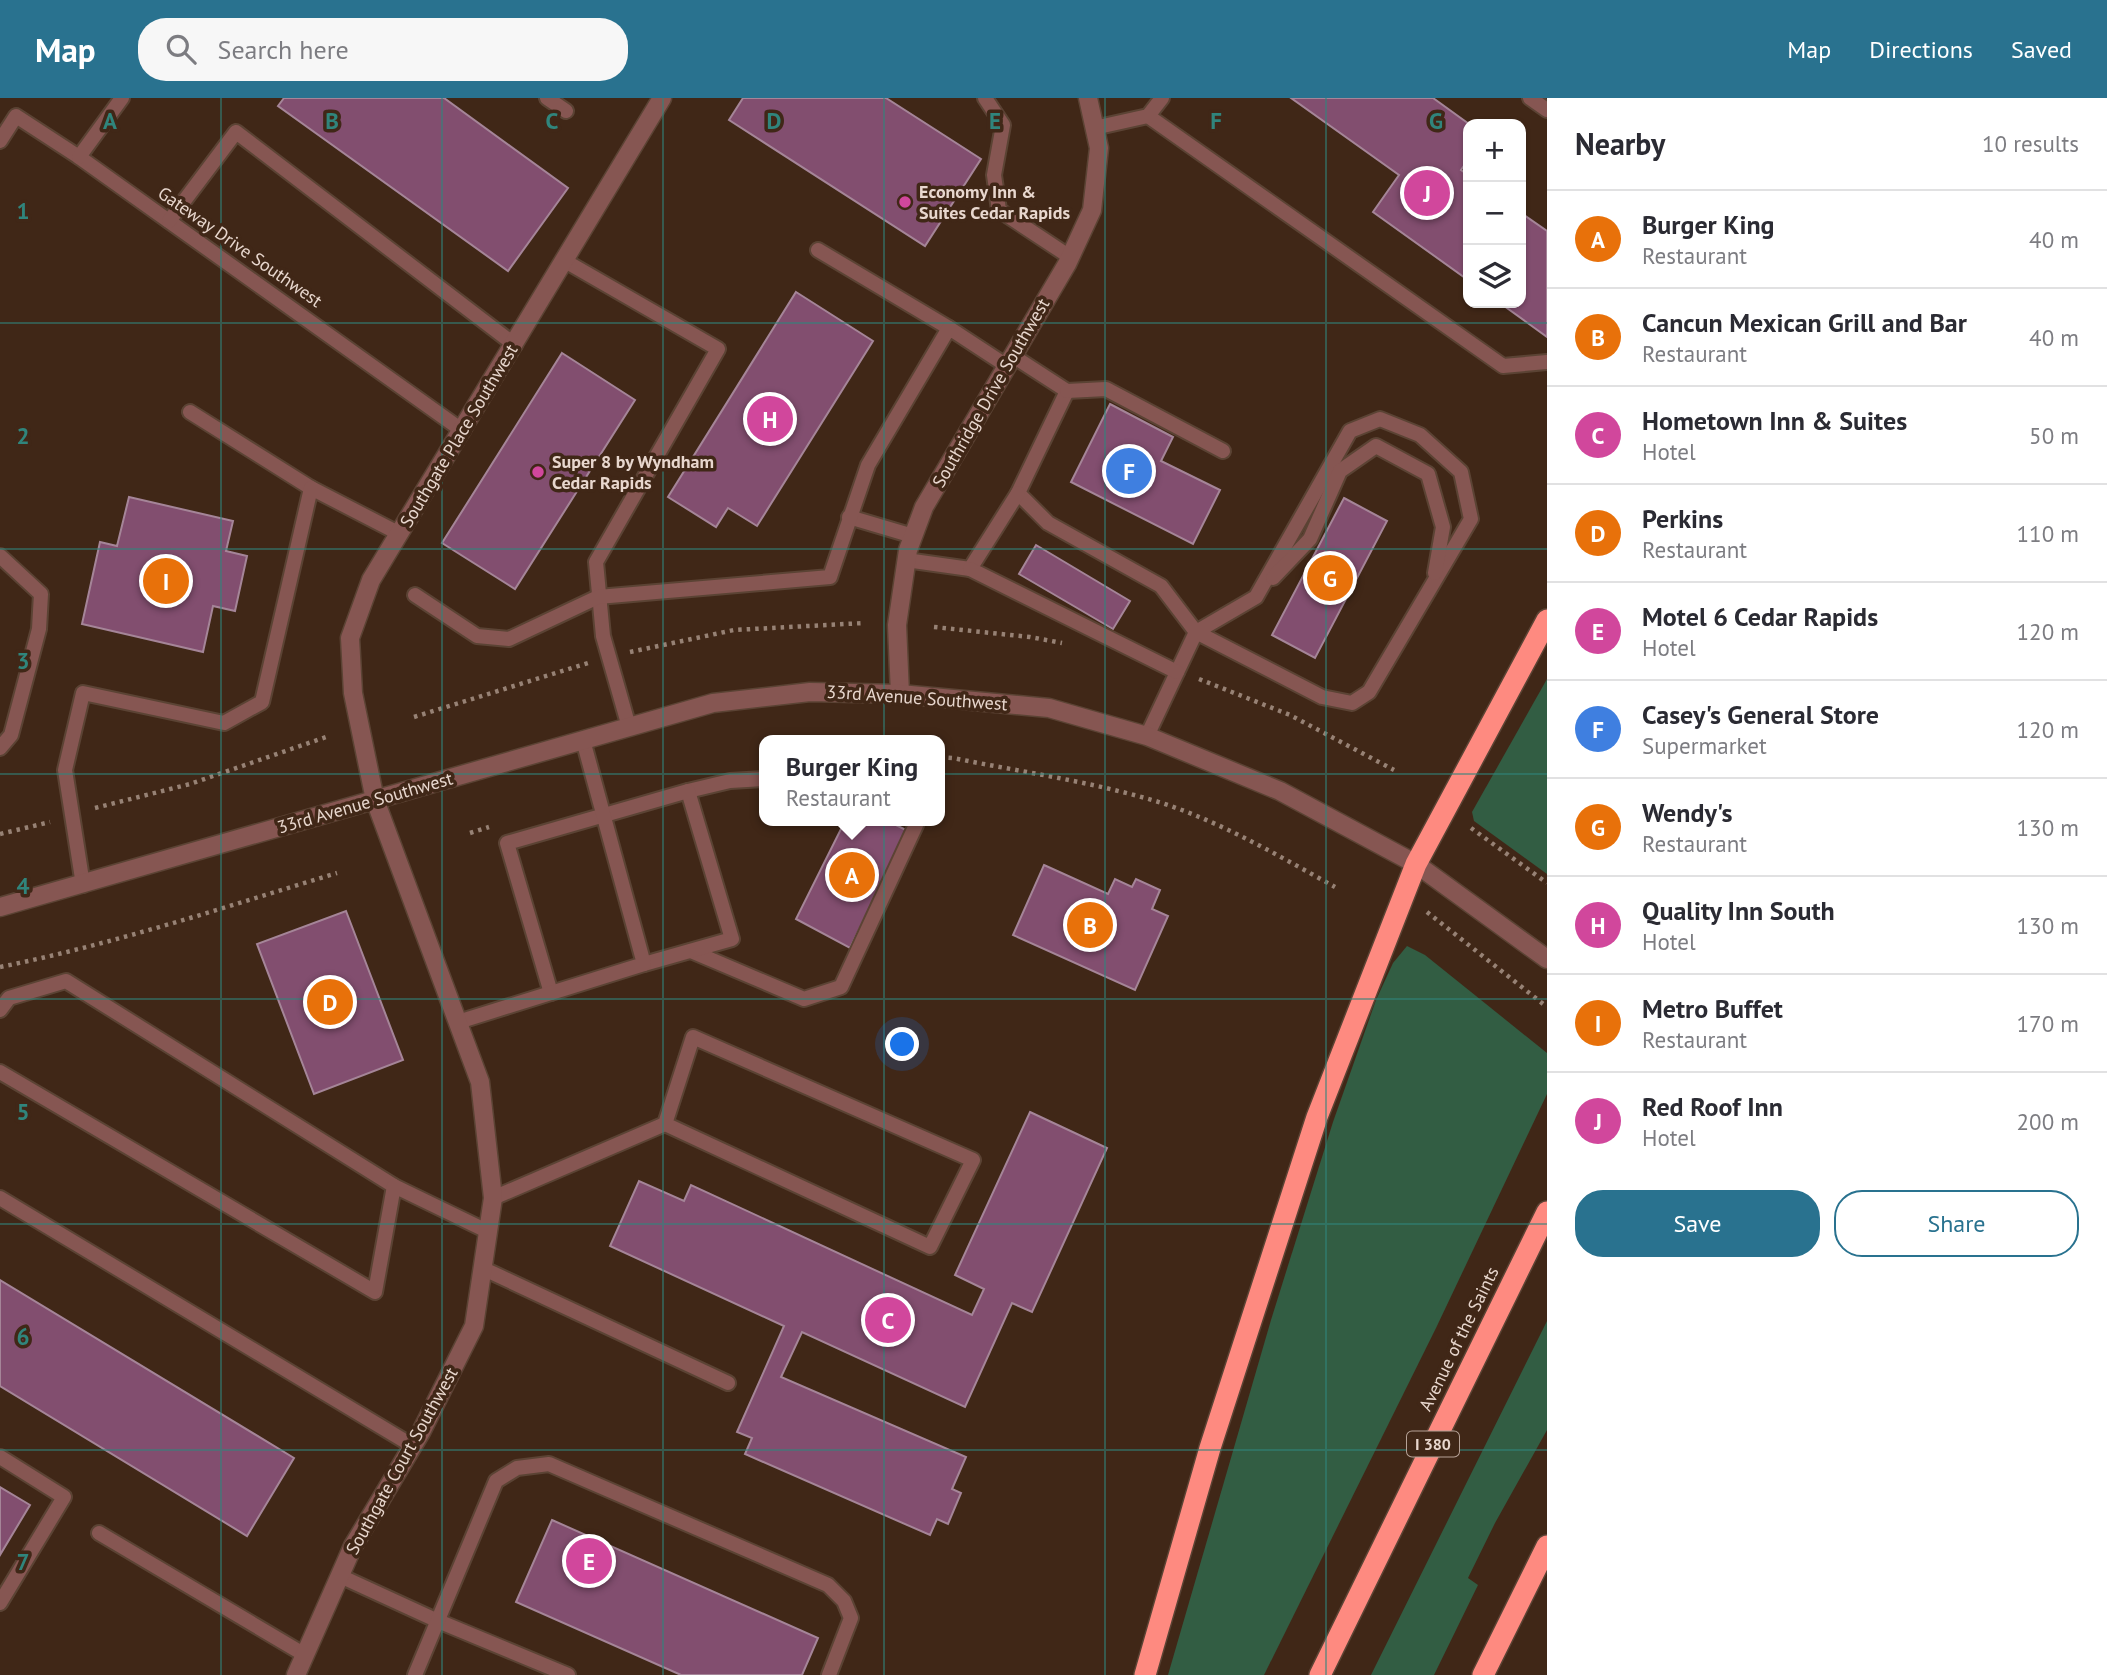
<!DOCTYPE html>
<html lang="en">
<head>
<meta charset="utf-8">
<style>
  body { margin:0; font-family:"PT Sans",sans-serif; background:#f7f7f7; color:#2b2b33 }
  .controls { position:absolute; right:21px; top:21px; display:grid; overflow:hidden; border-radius:14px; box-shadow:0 2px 5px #0004 }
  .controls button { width:63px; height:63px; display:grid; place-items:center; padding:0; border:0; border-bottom:2px solid #e1e1e2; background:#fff; color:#2b2b33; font:35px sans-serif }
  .you { position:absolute; left:903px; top:947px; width:24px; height:24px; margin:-18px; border:5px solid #fff; border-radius:50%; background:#1a73e8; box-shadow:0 0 0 10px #1a73e833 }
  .badge { display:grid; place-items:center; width:46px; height:46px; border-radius:50%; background:#29728f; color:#fff; font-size:23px; font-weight:700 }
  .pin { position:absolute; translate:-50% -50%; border:4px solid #fff; box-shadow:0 2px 7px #0006 }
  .popup { position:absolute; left:759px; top:637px; width:186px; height:91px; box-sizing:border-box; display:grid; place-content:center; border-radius:14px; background:#fff; filter:drop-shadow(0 2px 5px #0005); font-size:23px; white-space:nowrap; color:#7c7c81 }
  .popup b { font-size:26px; color:#2b2b33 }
  .popup::after { content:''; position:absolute; left:50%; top:100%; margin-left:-14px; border:14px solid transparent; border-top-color:#fff }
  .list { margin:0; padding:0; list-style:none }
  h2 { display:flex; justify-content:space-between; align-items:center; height:91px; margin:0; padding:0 28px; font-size:30px }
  h2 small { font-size:23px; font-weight:400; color:#7c7c81 }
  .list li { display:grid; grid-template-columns:46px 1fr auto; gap:21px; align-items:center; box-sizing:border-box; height:98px; padding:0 28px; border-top:2px solid #e1e1e2 }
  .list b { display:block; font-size:26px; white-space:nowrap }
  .list p { margin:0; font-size:23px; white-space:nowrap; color:#7c7c81 }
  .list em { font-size:23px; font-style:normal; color:#7c7c81 }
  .actions { display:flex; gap:14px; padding:21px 28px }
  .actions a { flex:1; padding:16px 0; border:2px solid #29728f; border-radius:28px; text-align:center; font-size:24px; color:#29728f }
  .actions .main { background:#29728f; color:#fff }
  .icon { flex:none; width:38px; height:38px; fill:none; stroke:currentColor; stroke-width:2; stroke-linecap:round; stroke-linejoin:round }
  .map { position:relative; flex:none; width:1547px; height:1577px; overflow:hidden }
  header { display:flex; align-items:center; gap:42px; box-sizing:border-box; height:98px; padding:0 35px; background:#29728f; color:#fff }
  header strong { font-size:33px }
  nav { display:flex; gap:38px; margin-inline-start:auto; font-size:24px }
  .search { width:490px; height:63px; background:#f7f7f7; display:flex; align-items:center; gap:18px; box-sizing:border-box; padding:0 24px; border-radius:28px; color:#7c7c81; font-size:26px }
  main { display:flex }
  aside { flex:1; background:#fff }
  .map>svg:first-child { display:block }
</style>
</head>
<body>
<header>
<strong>Map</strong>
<div class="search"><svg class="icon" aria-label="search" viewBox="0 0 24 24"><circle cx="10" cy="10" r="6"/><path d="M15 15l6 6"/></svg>Search here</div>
<nav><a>Map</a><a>Directions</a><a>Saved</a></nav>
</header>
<main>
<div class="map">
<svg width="1547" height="1577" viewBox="0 0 1547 1577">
  <rect width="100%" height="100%" fill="#402717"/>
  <g fill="#325d43">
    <path d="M1547,581V776L1474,723L1472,714Z"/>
    <path d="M1407,848L1425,857L1547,955V996L1436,1230L1264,1577H1168L1271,1222L1333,1024L1376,902L1393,865Z"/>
    <path d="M1547,1223V1332L1495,1425L1468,1480L1478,1487L1434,1577H1371Z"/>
  </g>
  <g fill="#824e6f" stroke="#a58598" stroke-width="2">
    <path d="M284,0H444L568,90L508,173L278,8Z"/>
    <path d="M743,0H886L981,61L925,148L729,22Z"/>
    <path d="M1291,0H1433L1469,26L1468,62L1461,72L1468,77V182L1373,114L1399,77Z"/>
    <path d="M1521,115L1547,133V239L1500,205H1521Z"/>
    <path d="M796,194L873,243L757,428L728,410L716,429L668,399Z"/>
    <path d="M562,255L635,302L515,491L442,445Z"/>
    <path d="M1110,306L1173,339L1161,363L1220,392L1193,446L1071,384Z"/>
    <path d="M129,399L233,423L226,453L247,458L235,513L213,508L203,554L82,526L100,444L117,448Z"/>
    <path d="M1344,400L1387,423L1315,560L1272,537Z"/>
    <path d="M1036,447L1130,503L1113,531L1019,476Z"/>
    <path d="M845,723H888L908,733L850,850L796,821Z"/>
    <path d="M1044,767L1108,796L1115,781L1132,789L1136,781L1160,792L1152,811L1168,818L1135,892L1013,837Z"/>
    <path d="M346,813L403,962L314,996L257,846Z"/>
    <path d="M1030,1014L1107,1050L1032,1214L1012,1205L965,1309L802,1234L781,1279L966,1359L952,1391L961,1395L948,1426L937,1421L930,1437L745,1356L752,1340L737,1334L784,1228L610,1148L639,1083L684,1103L691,1087L972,1217L984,1191L955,1177Z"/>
    <path d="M0,1182L294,1360L247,1438L0,1288Z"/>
    <path d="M0,1389L30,1407L0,1457Z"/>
    <path d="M552,1422L818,1540L802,1577H681L516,1504Z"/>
  </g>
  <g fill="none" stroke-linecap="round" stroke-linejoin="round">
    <g stroke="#5b4334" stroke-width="18">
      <g id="service">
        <path d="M547,0L566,13"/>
        <path d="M985,0L1003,27L994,77L999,112L1070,159"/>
        <path d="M1530,0L1547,12"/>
        <path d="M1148,18L1503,268L1547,264"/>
        <path d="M1094,30L1148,18L1162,0"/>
        <path d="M0,43L16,18L79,59L463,333"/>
        <path d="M79,59L122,0"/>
        <path d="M169,123L236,34L515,247"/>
        <path d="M818,152L949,230"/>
        <path d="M565,163L718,251L596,464L603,538L629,629"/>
        <path d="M1013,258L1067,293L1018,395L1048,425L1161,488L1196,534L1322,599L1352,605L1369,594L1471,421L1461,374L1420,337L1380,321L1350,333L1256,499L1196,534L1147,638"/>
        <path d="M1067,293L1106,291L1223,353"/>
        <path d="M190,314L311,390"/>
        <path d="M849,419L913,438"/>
        <path d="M0,458L41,496L39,531L11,637L0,650"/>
        <path d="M906,462L970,471L1018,395"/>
        <path d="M970,471L1177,574"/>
        <path d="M1273,480L1310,441L1340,373L1376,348L1428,376L1443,429L1435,475"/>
        <path d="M415,497L477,538L509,541L598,499L830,479L868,367L949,230L1007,268"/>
        <path d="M688,693L730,683L764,681"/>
        <path d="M83,787L65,672L83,595L224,625L262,604L311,390L400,436"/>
        <path d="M691,853L804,901L841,889L916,727L915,723"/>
        <path d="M551,895L507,745L688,693L732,841L644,866"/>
        <path d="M0,912L9,900L66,883L394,1088"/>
        <path d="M458,924L644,866L583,642"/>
        <path d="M0,974L375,1194L394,1088L489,1134"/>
        <path d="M0,1100L413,1348"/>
        <path d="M493,1100L665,1026L693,939L973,1062L930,1149L665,1026"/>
        <path d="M484,1171L728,1285"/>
        <path d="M0,1359L64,1399L0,1505"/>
        <path d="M99,1435L305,1557"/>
        <path d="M340,1478L438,1523L568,1577"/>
        <path d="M415,1577L496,1383L517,1370L549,1366L828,1487L844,1503L851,1520L829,1577"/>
      </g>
    </g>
    <g stroke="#5b4334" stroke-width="21">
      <g id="minor">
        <path d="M900,596L897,527L908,452L924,409L1067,166L1092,112L1099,50L1088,0"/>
        <path d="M296,1577L353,1448L421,1334L474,1228L493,1100L480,984L375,702L353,595L350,540L371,482L662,0"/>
      </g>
    </g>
    <g stroke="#5b4334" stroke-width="21">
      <path id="tertiary" d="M0,809L713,605L810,594L900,596L1049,610L1147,638L1280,693L1416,766L1547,861"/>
    </g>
    <g stroke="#5b4334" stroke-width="24">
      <g id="motorway">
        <path d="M1145,1577L1210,1350L1317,1019L1416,766L1547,522"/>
        <path d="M1320,1577L1547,1114"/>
        <path d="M1483,1577L1547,1448"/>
      </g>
    </g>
    <g stroke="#978275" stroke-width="4.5" stroke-dasharray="3.5 5" stroke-linecap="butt">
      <path d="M934,529L1030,539L1062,545"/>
      <path d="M630,554L734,532L864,525"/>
      <path d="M1199,581L1290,617L1394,672"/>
      <path d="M414,619L588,565"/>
      <path d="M940,659L953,660C1022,674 1094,684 1162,705C1223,725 1279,758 1335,789"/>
      <path d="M95,710L190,686L326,639"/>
      <path d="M1471,730L1547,785"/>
      <path d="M470,735L489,729"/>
      <path d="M0,736L50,724"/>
      <path d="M1427,814L1547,909"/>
      <path d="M0,869C114,846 225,809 337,775"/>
    </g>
    <use href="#service" stroke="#865652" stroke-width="14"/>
    <use href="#minor" stroke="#865652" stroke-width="18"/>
    <use href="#tertiary" stroke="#865652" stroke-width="18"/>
    <use href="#motorway" stroke="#fe8a80" stroke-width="21"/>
  </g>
  <path fill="none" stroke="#30857c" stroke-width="2" stroke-opacity="0.55" d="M221,0V1577M442,0V1577M663,0V1577M884,0V1577M1105,0V1577M1326,0V1577M0,225H1547M0,451H1547M0,676H1547M0,901H1547M0,1126H1547M0,1352H1547"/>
  <g fill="#d1479c" stroke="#402717" stroke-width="2.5">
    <circle cx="905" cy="104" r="7"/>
    <circle cx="538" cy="374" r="7"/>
  </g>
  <g text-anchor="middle" stroke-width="7" stroke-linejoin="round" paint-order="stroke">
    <rect fill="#402717" stroke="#b6a297" stroke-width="2" x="1407" y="1333.5" width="52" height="25" rx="5"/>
    <g font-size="16" font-weight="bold" fill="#e8d7ce">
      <text x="1433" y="1352">I 380</text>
    </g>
    <g font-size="18" font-weight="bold" fill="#e8d7ce" stroke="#402717" text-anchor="start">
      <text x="919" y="100">Economy Inn &amp;<tspan x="919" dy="21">Suites Cedar Rapids</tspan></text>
      <text x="552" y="370">Super 8 by Wyndham<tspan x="552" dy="21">Cedar Rapids</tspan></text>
    </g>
    <g font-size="18" fill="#e8d7ce" stroke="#402717">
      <text transform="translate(240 149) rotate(35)" y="6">Gateway Drive Southwest</text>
      <text transform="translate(991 295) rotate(-60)" y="6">Southridge Drive Southwest</text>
      <text transform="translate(459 338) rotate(-59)" y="6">Southgate Place Southwest</text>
      <text transform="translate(917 600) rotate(4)" y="6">33rd Avenue Southwest</text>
      <text transform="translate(365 705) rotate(-16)" y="6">33rd Avenue Southwest</text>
      <text transform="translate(1459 1241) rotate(-64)" y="6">Avenue of the Saints</text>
      <text transform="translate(402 1363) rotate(-61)" y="6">Southgate Court Southwest</text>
    </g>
  </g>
  <g font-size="23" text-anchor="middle" font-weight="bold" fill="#30857c" stroke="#402717" stroke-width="7" stroke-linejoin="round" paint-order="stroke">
    <text x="110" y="31">A</text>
    <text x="332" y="31">B</text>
    <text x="552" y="31">C</text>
    <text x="774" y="31">D</text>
    <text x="995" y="31">E</text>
    <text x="1216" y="31">F</text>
    <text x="1436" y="31">G</text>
    <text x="23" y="121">1</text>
    <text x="23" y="346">2</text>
    <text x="23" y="571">3</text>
    <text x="23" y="796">4</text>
    <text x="23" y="1022">5</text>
    <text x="23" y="1247">6</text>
    <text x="23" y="1472">7</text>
  </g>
</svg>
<div class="controls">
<button>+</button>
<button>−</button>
<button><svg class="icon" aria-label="layers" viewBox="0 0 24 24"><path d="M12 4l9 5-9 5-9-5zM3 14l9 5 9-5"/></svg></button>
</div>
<div class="you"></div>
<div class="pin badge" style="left:852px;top:777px;background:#e8710a">A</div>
<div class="popup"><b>Burger King</b>Restaurant</div>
<div class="pin badge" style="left:1090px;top:827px;background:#e8710a">B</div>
<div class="pin badge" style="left:888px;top:1222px;background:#d1479c">C</div>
<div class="pin badge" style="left:330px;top:904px;background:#e8710a">D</div>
<div class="pin badge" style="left:589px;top:1463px;background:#d1479c">E</div>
<div class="pin badge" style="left:1129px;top:373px;background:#3f7fe0">F</div>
<div class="pin badge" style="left:1330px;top:480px;background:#e8710a">G</div>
<div class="pin badge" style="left:770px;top:321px;background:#d1479c">H</div>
<div class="pin badge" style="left:166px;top:483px;background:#e8710a">I</div>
<div class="pin badge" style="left:1427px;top:95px;background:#d1479c">J</div>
</div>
<aside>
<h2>Nearby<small>10 results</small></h2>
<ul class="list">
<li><span class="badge" style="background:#e8710a">A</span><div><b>Burger King</b><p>Restaurant</p></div><em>40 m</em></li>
<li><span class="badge" style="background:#e8710a">B</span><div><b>Cancun Mexican Grill and Bar</b><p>Restaurant</p></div><em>40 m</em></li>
<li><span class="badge" style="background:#d1479c">C</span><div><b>Hometown Inn &amp; Suites</b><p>Hotel</p></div><em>50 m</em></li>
<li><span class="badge" style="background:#e8710a">D</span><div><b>Perkins</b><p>Restaurant</p></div><em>110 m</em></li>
<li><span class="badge" style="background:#d1479c">E</span><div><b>Motel 6 Cedar Rapids</b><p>Hotel</p></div><em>120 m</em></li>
<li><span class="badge" style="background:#3f7fe0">F</span><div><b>Casey's General Store</b><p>Supermarket</p></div><em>120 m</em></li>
<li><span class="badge" style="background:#e8710a">G</span><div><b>Wendy's</b><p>Restaurant</p></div><em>130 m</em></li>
<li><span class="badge" style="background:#d1479c">H</span><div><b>Quality Inn South</b><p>Hotel</p></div><em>130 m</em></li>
<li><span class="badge" style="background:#e8710a">I</span><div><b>Metro Buffet</b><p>Restaurant</p></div><em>170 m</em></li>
<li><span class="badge" style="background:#d1479c">J</span><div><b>Red Roof Inn</b><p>Hotel</p></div><em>200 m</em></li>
</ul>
<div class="actions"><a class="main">Save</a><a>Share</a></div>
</aside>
</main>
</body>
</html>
